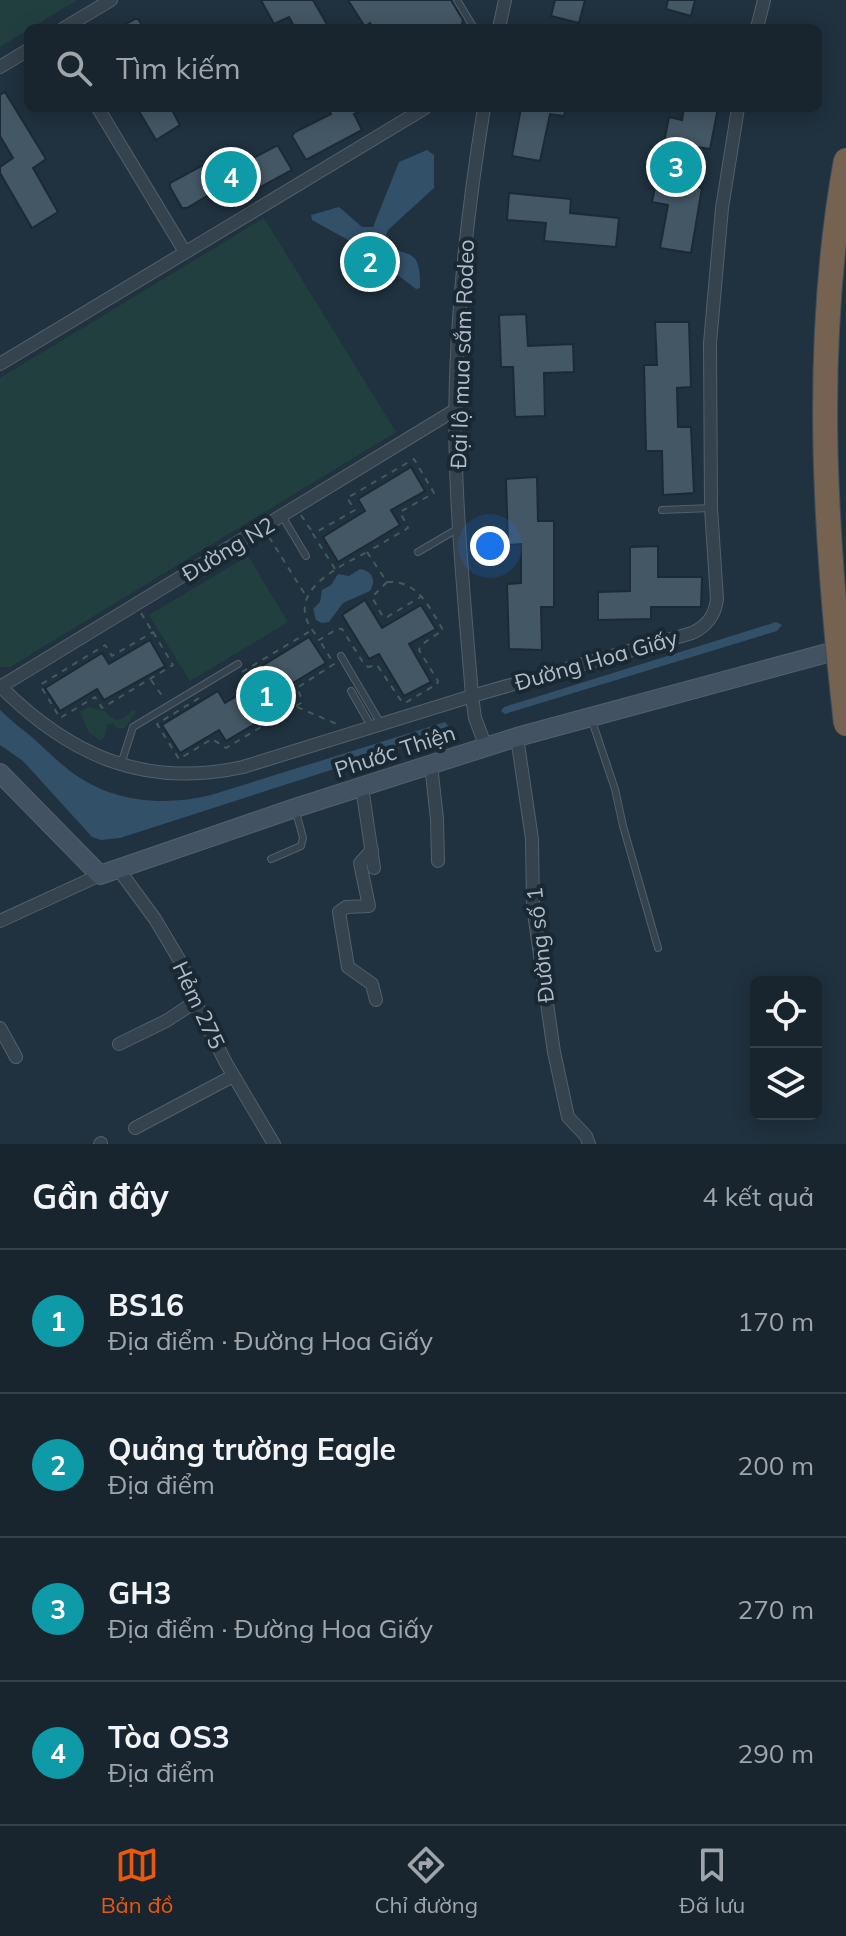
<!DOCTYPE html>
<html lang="vi">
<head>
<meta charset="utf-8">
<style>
  body { margin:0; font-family:Mulish,sans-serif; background:#25313b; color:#f1f3f6 }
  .controls { position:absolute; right:24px; bottom:24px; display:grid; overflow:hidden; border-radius:12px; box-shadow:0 4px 20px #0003 }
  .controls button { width:72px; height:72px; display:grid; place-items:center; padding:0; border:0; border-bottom:2px solid #36424b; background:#18252f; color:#f1f3f6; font:40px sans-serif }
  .you { position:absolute; left:490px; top:546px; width:28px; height:28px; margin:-20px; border:6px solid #fff; border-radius:50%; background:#1a73e8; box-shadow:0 0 0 12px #1a73e833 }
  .badge { display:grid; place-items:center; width:52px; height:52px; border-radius:50%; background:#ea580c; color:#fff; font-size:26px; font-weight:700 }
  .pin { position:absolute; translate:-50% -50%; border:4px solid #fff; box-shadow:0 2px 8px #0006 }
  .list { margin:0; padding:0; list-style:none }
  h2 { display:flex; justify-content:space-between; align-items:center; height:104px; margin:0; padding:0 32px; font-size:34px }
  h2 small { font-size:26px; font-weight:400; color:#9fa5aa }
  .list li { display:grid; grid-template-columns:52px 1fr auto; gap:24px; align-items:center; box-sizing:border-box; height:144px; padding:0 32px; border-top:2px solid #36424b }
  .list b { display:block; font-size:30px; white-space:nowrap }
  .list p { margin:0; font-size:26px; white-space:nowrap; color:#9fa5aa }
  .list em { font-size:26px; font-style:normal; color:#9fa5aa }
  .icon { flex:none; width:44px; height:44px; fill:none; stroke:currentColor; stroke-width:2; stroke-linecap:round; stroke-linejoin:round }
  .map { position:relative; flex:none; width:846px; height:1144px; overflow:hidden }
  .search { position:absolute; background:#18252f; box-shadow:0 4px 20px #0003; left:24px; right:24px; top:24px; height:88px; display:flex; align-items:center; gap:20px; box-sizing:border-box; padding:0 28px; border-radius:12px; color:#9fa5aa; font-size:30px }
  .sheet { height:680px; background:#18252f }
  nav { display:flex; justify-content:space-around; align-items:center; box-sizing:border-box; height:112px; border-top:2px solid #36424b; background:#18252f; font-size:22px; color:#9fa5aa }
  nav a { display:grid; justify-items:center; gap:4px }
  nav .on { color:#ea580c }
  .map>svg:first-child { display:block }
</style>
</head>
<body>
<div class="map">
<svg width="846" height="1144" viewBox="0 0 846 1144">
  <rect width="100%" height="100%" fill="#20313f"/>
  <g fill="#223f3f">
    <path d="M0,0H77L0,47Z"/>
    <path d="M264,218L396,432L10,667H0V378Z"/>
    <path d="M248,556L288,622L190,681L149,615Z"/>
    <path d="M88,707L104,711L115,720L122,719L133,710L136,712L125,728L118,729L113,723L107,725L104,738L100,740L89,733L80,712Z"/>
  </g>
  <g fill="#325068">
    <path d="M427,150L434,155V188L388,230L385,238C399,264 422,238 420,288L416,289L374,257L370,258L364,267L352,271L351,258L357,249V245L312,220L311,215L339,207L362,227H373L399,162Z"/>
    <path d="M360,569C372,571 377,580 370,591L343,603L329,622L322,623L316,620L313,609L320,602L322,590L331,585L338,574L349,576Z"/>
    <path d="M776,622L782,625L777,631L505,714L501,711L504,707Z"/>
    <path d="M0,710C10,720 22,729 33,738C45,749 57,761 70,771C111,802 162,807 211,795L445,722L450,728L446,733L120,838L101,840L92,837L23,761L0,745Z"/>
  </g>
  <g fill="#445765" stroke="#1c2a35" stroke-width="2">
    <path d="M261,0H313L329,28H295L289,17L274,24Z"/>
    <path d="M348,0H451L463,20L461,28H373L370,23L365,27Z"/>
    <path d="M555,0H585L579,23L551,16Z"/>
    <path d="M668,0H695L691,16L666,9Z"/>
    <path d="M135,19H138L144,28H119Z"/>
    <path d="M5,92L46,159L33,168L58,212L32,228L0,173V167L13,158L0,136V95Z"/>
    <path d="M137,108H171L180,125L156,140Z"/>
    <path d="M329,108H366L354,114L362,130L306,160L292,136L295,132L331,114Z"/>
    <path d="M521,108H566L564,116L550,114L540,161L512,156Z"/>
    <path d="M684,108H718L710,149L697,147L689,185L702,188L691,253L660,248L668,205L652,202L669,117L682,120Z"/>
    <path d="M276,146H278L292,170L235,201H231L222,187L187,208H182L170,187V183L225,153L234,168Z"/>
    <path d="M509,193L571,199L570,213L619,218L616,247L544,241L546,223L507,220Z"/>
    <path d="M526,314L528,346L573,344L574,372L544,373L545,416L515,417L513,367H501L499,315Z"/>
    <path d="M655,322H689L691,387L677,388L678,427H691L694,493L663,495L662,451H646L644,365H657Z"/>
    <path d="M411,467L425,491L391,510L400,525L338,562L323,537L365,511L358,499Z"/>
    <path d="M537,477L538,521H554V607H541L542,650L509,649L507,584L521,583V544L508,545L506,479Z"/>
    <path d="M658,546V577H702L701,607H651V619L598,620V592L630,591V547Z"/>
    <path d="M365,600L382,628L421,605L436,629L409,644L431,682L404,696L379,654L369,659L342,615Z"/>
    <path d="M309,637L326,663L288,686L296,700L226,741L219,730L180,753L162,725L218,691L225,703L259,683L252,672Z"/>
    <path d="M150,640L165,666L104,700L97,689L60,711L45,688L102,653L109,664Z"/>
  </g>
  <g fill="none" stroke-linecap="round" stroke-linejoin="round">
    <g stroke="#53606c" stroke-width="8">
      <g id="lane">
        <path d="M457,0L474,28"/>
        <path d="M662,510L711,508"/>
        <path d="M282,516L306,556"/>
        <path d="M418,552L459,528"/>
        <path d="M341,656L381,724"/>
        <path d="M351,691L371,726"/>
        <path d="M592,721L615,789L623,826L658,948"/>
        <path d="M121,764L133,727L238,664"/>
        <path d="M271,859L301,846L303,838L296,812"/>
      </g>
    </g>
    <g stroke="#53606c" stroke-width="14">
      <g id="street">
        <path d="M64,28L111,0"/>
        <path d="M499,28L505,0"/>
        <path d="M757,28L764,0"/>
        <path d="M0,67L28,50"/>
        <path d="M98,108L185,252"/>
        <path d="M484,108C465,225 452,346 456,465C458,542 466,619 472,696L475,718L486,747"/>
        <path d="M0,364L425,108"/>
        <path d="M0,686C69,755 144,789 243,767L472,696L692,633C707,626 715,616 717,599L711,508L710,343L722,208L738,108"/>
        <path d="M0,687L455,410"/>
        <path d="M517,737L532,839L533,906L554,1052L568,1117L586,1136L589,1144"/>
        <path d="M431,765L437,819L438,861"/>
        <path d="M362,787L374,868"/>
        <path d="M372,850L360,863L369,906L346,907L339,912L348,967L372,984L376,1000"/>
        <path d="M119,870L155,919L183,966L195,1002L226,1063L274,1144"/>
        <path d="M0,921L100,875"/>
        <path d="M0,1028L16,1057"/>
        <path d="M119,1044L166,1021L195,1002"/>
        <path d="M135,1128L233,1076"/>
        <path d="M100,1144L101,1143"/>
      </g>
    </g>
    <g stroke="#53606c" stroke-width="20">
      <path id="secondary" d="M0,773L100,875L295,808L517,737L846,648"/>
    </g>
    <g stroke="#405c5b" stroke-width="2" stroke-dasharray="6 6" stroke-linecap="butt">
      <path d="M301,515L313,533"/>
      <path d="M269,537L306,596"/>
      <path d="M367,552L387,582C418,580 429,607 443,630L421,645L419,650L438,681L437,684L405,703L402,702L377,665L368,667L364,664L342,629H337L319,640C315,633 308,625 306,618C296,585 345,564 367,552Z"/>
      <path d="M335,569L313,534L355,510L347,498L414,459L434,493L400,512L408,528L369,551"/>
      <path d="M387,582L372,597L383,617H387L422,596"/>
      <path d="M141,613L152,631"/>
      <path d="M153,632L173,665L102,708L95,697L60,718L40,685L105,645L112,656Z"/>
      <path d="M242,672L312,630"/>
      <path d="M151,680L163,697"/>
      <path d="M199,698L157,724L179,759L212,739L226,748L301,703L302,699L297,688L334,664L320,641"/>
      <path d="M297,707L339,725"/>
    </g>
    <use href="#lane" stroke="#35434e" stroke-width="6"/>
    <use href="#street" stroke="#35434e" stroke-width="12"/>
    <use href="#secondary" stroke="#425262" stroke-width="18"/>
    <g stroke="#404d59" stroke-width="26" stroke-linecap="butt">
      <path id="highway-bridge" d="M846,160C812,347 825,537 846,724"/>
    </g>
    <use href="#highway-bridge" stroke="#756251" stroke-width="24"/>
  </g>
  <g text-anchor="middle" stroke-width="8" stroke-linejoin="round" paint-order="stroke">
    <g font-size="22" fill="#b0bdca" stroke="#1a2833">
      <text transform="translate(462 354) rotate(-88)" y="8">Đại lộ mua sắm Rodeo</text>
      <text transform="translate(228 549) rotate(-31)" y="8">Đường N2</text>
      <text transform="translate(596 660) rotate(-16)" y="8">Đường Hoa Giấy</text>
      <text transform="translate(395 751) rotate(-18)" y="8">Phước Thiện</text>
      <text transform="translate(540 945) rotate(-96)" y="8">Đường số 1</text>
      <text transform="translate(199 1005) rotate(65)" y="8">Hẻm 275</text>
    </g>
  </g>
</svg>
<div class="controls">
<button><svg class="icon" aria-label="locate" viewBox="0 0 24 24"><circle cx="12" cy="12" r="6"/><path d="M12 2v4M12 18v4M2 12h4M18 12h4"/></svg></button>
<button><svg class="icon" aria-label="layers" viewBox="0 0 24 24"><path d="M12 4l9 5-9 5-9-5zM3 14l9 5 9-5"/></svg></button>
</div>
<div class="you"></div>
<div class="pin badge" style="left:266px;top:696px;background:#0f9aa8">1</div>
<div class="pin badge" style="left:370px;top:262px;background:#0f9aa8">2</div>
<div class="pin badge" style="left:676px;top:167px;background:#0f9aa8">3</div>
<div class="pin badge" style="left:231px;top:177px;background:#0f9aa8">4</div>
<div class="search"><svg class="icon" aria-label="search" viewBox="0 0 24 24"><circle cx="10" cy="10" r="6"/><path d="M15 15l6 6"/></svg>Tìm kiếm</div>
</div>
<section class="sheet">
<h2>Gần đây<small>4 kết quả</small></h2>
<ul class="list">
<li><span class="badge" style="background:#0f9aa8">1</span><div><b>BS16</b><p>Địa điểm · Đường Hoa Giấy</p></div><em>170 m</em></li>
<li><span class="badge" style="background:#0f9aa8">2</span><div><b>Quảng trường Eagle</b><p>Địa điểm</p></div><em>200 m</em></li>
<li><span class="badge" style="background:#0f9aa8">3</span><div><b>GH3</b><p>Địa điểm · Đường Hoa Giấy</p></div><em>270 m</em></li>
<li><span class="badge" style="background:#0f9aa8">4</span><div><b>Tòa OS3</b><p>Địa điểm</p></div><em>290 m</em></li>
</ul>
</section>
<nav>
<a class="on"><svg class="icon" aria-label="map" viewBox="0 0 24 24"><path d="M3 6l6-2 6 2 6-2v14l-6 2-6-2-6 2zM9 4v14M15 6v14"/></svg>Bản đồ</a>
<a><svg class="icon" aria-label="directions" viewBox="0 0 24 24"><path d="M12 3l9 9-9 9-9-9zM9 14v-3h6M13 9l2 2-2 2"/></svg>Chỉ đường</a>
<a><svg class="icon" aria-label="saved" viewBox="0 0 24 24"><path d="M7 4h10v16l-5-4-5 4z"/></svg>Đã lưu</a>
</nav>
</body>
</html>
